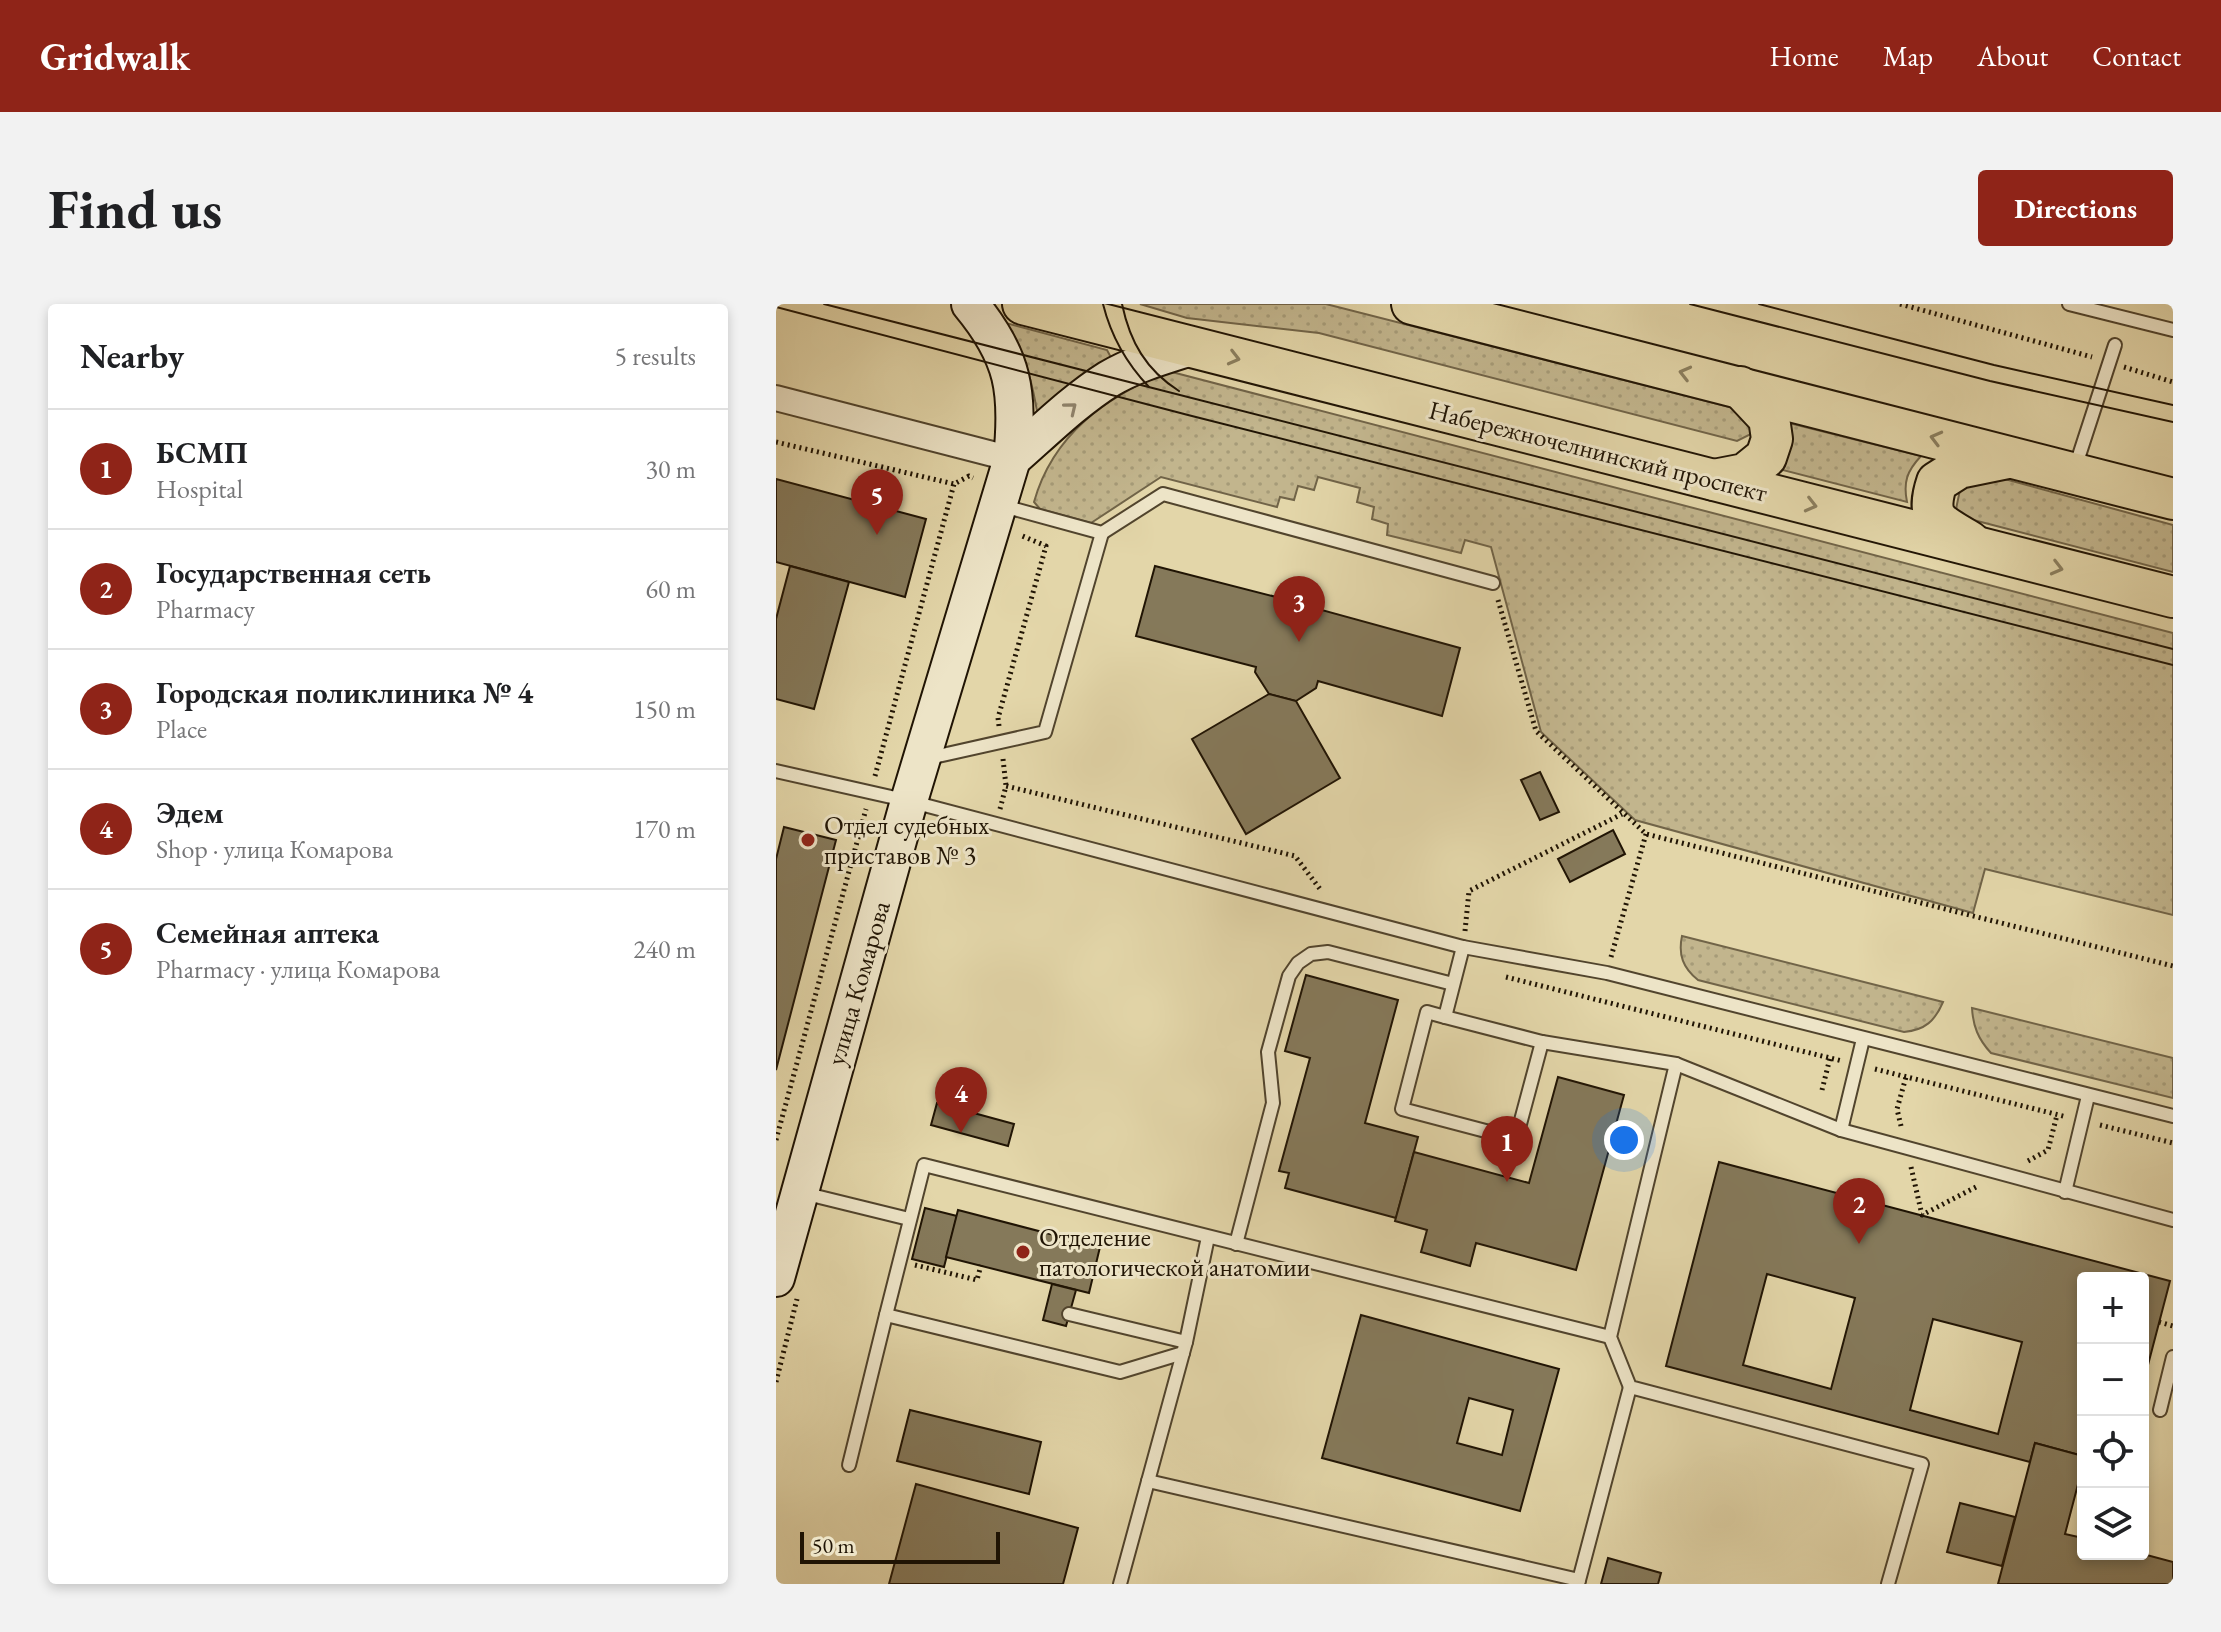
<!DOCTYPE html>
<html lang="en">
<head>
<meta charset="utf-8">
<style>
  body { margin:0; font-family:"EB Garamond",serif; background:#f2f2f2; color:#202124 }
  .controls { position:absolute; right:24px; bottom:24px; display:grid; overflow:hidden; border-radius:8px; box-shadow:0 4px 12px #0003 }
  .controls button { width:72px; height:72px; display:grid; place-items:center; padding:0; border:0; border-bottom:2px solid #e0e0e0; background:#fff; color:#202124; font:40px sans-serif }
  .scale { position:absolute; left:24px; bottom:20px; width:200px; box-sizing:border-box; padding-left:8px; border:4px solid #201404; border-top:0; font-size:22px; line-height:28px; white-space:nowrap; color:#201404; -webkit-text-stroke:6px #ede4c7; paint-order:stroke }
  .you { position:absolute; left:848px; top:836px; width:28px; height:28px; margin:-20px; border:6px solid #fff; border-radius:50%; background:#1a73e8; box-shadow:0 0 0 12px #1a73e833 }
  .badge { display:grid; place-items:center; width:52px; height:52px; border-radius:50%; background:#8f2418; color:#fff; font-size:26px; font-weight:700 }
  .pin { position:absolute; translate:-50% -66px; filter:drop-shadow(0 2px 4px #0008) }
  .pin::after { content:''; position:absolute; top:42px; width:28px; height:24px; background:inherit; clip-path:polygon(0 0,100% 0,50% 100%) }
  .list { margin:0; padding:0; list-style:none }
  h2 { display:flex; justify-content:space-between; align-items:center; height:104px; margin:0; padding:0 32px; font-size:34px }
  h2 small { font-size:26px; font-weight:400; color:#757577 }
  .list li { display:grid; grid-template-columns:52px 1fr auto; gap:24px; align-items:center; box-sizing:border-box; height:120px; padding:0 32px; border-top:2px solid #e0e0e0 }
  .list b { display:block; font-size:30px; white-space:nowrap }
  .list p { margin:0; font-size:26px; white-space:nowrap; color:#757577 }
  .list em { font-size:26px; font-style:normal; color:#757577 }
  .icon { flex:none; width:44px; height:44px; fill:none; stroke:currentColor; stroke-width:2; stroke-linecap:round; stroke-linejoin:round }
  .map { position:relative; flex:none; width:1397px; height:1280px; overflow:hidden; border-radius:8px }
  header { display:flex; align-items:center; gap:48px; box-sizing:border-box; height:112px; padding:0 40px; background:#8f2418; color:#fff }
  header strong { font-size:38px }
  nav { display:flex; gap:44px; margin-inline-start:auto; font-size:28px }
  .intro { display:flex; align-items:center; justify-content:space-between; box-sizing:border-box; height:192px; padding:0 48px }
  h1 { margin:0; font-size:56px }
  .button { padding:20px 36px; border-radius:8px; background:#8f2418; color:#fff; font-size:28px; font-weight:700 }
  main { display:flex; gap:48px; padding:0 48px }
  aside { flex:1; background:#fff; border-radius:8px; box-shadow:0 4px 12px #0003 }
  .map>svg:first-child { display:block }
</style>
</head>
<body>
<header>
<strong>Gridwalk</strong>
<nav><a>Home</a><a>Map</a><a>About</a><a>Contact</a></nav>
</header>
<div class="intro"><h1>Find us</h1><a class="button">Directions</a></div>
<main>
<aside>
<h2>Nearby<small>5 results</small></h2>
<ul class="list">
<li><span class="badge">1</span><div><b>БСМП</b><p>Hospital</p></div><em>30 m</em></li>
<li><span class="badge">2</span><div><b>Государственная сеть</b><p>Pharmacy</p></div><em>60 m</em></li>
<li><span class="badge">3</span><div><b>Городская поликлиника № 4</b><p>Place</p></div><em>150 m</em></li>
<li><span class="badge">4</span><div><b>Эдем</b><p>Shop · улица Комарова</p></div><em>170 m</em></li>
<li><span class="badge">5</span><div><b>Семейная аптека</b><p>Pharmacy · улица Комарова</p></div><em>240 m</em></li>
</ul>
</aside>
<div class="map">
<svg width="1397" height="1280" viewBox="0 0 1397 1280">
  <defs>
    <pattern id="grass-dots" width="8" height="8" patternUnits="userSpaceOnUse" patternTransform="scale(2)"><rect width="8" height="8" fill="#c2b58d"/><path d="M2 2h.1M6 6h.1" fill="none" stroke="#a69b78" stroke-width="1.8" stroke-linecap="round"/></pattern>
  </defs>
  <rect width="100%" height="100%" fill="#e3d6a9"/>
  <filter id="stains"><feTurbulence type="fractalNoise" baseFrequency=".0025" numOctaves="4"/><feColorMatrix values="0 0 0 0 .2 0 0 0 0 .09 0 0 0 0 .02 0 0 0 .5 -.17"/></filter>
  <radialGradient id="worn" r=".72"><stop offset=".6" stop-color="#630" stop-opacity="0"/><stop offset="1" stop-color="#630" stop-opacity=".3"/></radialGradient>
  <g fill="url(#grass-dots)" stroke="#716448" stroke-width="2">
    <path d="M364,0H550L973,108L977,129L961,137L543,29L411,14Z"/>
    <path d="M226,18L331,46L338,59L262,113C255,71 250,53 226,18Z"/>
    <path d="M392,67L1397,329V611L1209,565L1197,609L859,516L765,428L715,243L689,236L685,249L611,231L612,220L596,215L598,203L581,198L584,184L542,173L538,186L522,182L518,196L504,193L501,203L385,173L315,219L264,205L258,198C277,130 330,93 392,67Z"/>
    <path d="M1005,117L1145,152C1131,167 1127,178 1131,198L995,163Z"/>
    <path d="M1203,168L1397,221V268L1186,213L1180,205L1185,181Z"/>
    <path d="M906,632L1167,698C1159,717 1149,726 1128,728L922,676C907,664 902,651 906,632Z"/>
    <path d="M1196,704L1397,754V794L1215,749C1202,735 1197,722 1196,704Z"/>
  </g>
  <g fill="#85795a" stroke="#201404" stroke-width="2" fill-rule="evenodd">
    <path d="M0,175L150,215L129,293L0,258Z"/>
    <path d="M14,262L73,278L38,405L0,395V315Z"/>
    <path d="M379,262L512,296L518,310L537,315L546,306L684,344L666,412L542,377L540,384L520,397L493,390L479,368L480,363L360,332Z"/>
    <path d="M493,390L520,397L564,474L470,530L416,435Z"/>
    <path d="M764,468L783,508L764,516L745,476Z"/>
    <path d="M8,523L60,536L0,766V555Z"/>
    <path d="M837,526L849,550L794,578L782,555Z"/>
    <path d="M530,671L622,696L589,819L642,833L620,914L509,884L513,869L503,867L534,754L509,747Z"/>
    <path d="M782,773L848,791L800,966L700,939L694,962L645,948L651,926L619,917L638,848L753,879Z"/>
    <path d="M161,799L238,820L232,842L155,821Z"/>
    <path d="M943,858L1394,977L1367,1080V974H1307V1152L1259,1139L1254,1158L890,1062ZM991,970L1079,994L1055,1085L967,1061ZM1157,1015L1246,1038L1222,1130L1134,1106Z"/>
    <path d="M149,904L181,912L168,963L136,955Z"/>
    <path d="M182,906L324,943L313,989L170,953Z"/>
    <path d="M276,980L300,986L290,1022L267,1016Z"/>
    <path d="M585,1011L783,1065L744,1207L546,1154ZM693,1094L737,1106L726,1151L681,1139Z"/>
    <path d="M134,1106L265,1138L253,1190L121,1157Z"/>
    <path d="M1259,1139L1307,1152V1161L1289,1230L1307,1234V1250H1367L1397,1258V1280H1222Z"/>
    <path d="M140,1180L302,1224L287,1280H113Z"/>
    <path d="M1184,1199L1239,1213L1226,1262L1171,1248Z"/>
    <path d="M832,1254L885,1269L882,1280H825Z"/>
  </g>
  <g fill="none" stroke-linecap="round" stroke-linejoin="round">
    <g stroke="#51442d" stroke-width="16">
      <g id="lane">
        <path d="M1293,0L1397,26"/>
        <path d="M1299,164L1339,41"/>
        <path d="M227,202L326,229L387,190L717,279"/>
        <path d="M153,454L269,428L326,229"/>
        <path d="M0,467L133,497L687,643L831,669L1397,812"/>
        <path d="M687,643L669,713L766,738L900,760L834,1033L854,1083L1146,1160L1112,1280"/>
        <path d="M669,713L651,708L626,805L740,835L766,738"/>
        <path d="M900,760L1065,826L1397,916"/>
        <path d="M1065,826L1087,735"/>
        <path d="M1289,888L1312,792"/>
        <path d="M27,889L133,915"/>
        <path d="M460,940L497,799L492,748L513,672L522,659L535,650L552,648L677,680"/>
        <path d="M293,1010L410,1038"/>
        <path d="M407,1049L344,1068L110,1011L148,861L834,1033"/>
        <path d="M1384,1106L1397,1053"/>
        <path d="M73,1161L110,1011"/>
        <path d="M372,1177L803,1276"/>
        <path d="M344,1280L410,1038L432,933"/>
        <path d="M802,1280L854,1083"/>
      </g>
    </g>
    <g stroke="#51442d" stroke-width="28">
      <path id="street" d="M0,94L236,155"/>
    </g>
    <g stroke="#201404" stroke-width="40">
      <g id="secondary">
        <path d="M236,155C267,128 298,97 333,75C358,60 387,52 415,43"/>
        <path d="M0,974L133,497L236,155C243,88 238,53 194,0"/>
      </g>
    </g>
    <g stroke="#201404" stroke-width="44">
      <g id="primary">
        <path d="M247,0L1397,293"/>
        <path d="M636,0L1397,195"/>
        <path d="M938,176L969,170L990,153L996,135L993,114L964,83"/>
        <path d="M1194,238C1164,219 1148,217 1161,178L1183,164L1232,154"/>
      </g>
    </g>
    <g stroke="#201404" stroke-width="5" stroke-dasharray="2 4" stroke-linecap="butt">
      <path d="M1124,0L1316,53"/>
      <path d="M1348,63L1397,78"/>
      <path d="M0,138L178,180L193,172L197,174"/>
      <path d="M722,296L760,427L870,530L1397,662"/>
      <path d="M223,422L222,414L270,242L244,231"/>
      <path d="M227,455L230,482"/>
      <path d="M99,472L178,180"/>
      <path d="M224,505L230,482L519,552L544,585"/>
      <path d="M689,627L693,587L846,510"/>
      <path d="M835,653L870,530"/>
      <path d="M730,673L1066,757"/>
      <path d="M1099,765L1291,813"/>
      <path d="M1046,786L1054,754"/>
      <path d="M1324,821L1397,839"/>
      <path d="M1125,822L1121,805L1130,773"/>
      <path d="M0,836L90,505"/>
      <path d="M1252,857L1272,846L1281,811"/>
      <path d="M1135,863L1146,911L1200,883"/>
      <path d="M139,961L201,976L205,961"/>
      <path d="M1383,1018L1397,1022"/>
      <path d="M0,1078L21,995"/>
    </g>
    <use href="#lane" stroke="#ede4c7" stroke-width="12"/>
    <use href="#street" stroke="#ede4c7" stroke-width="24"/>
    <use href="#secondary" stroke="#ede4c7" stroke-width="36"/>
    <use href="#primary" stroke="#e3d6a9" stroke-width="40"/>
    <g stroke="#201404" stroke-width="2">
      <path d="M48,0L1397,345"/>
      <path d="M327,0C335,32 350,59 373,83"/>
      <path d="M346,0C354,38 370,66 403,87"/>
      <path d="M914,0L1214,77L1397,118"/>
      <path d="M983,0L1218,61L1397,101"/>
      <path d="M0,3L412,111L1397,361"/>
    </g>
  </g>
  <defs><path id="oneway-chevron" d="M-2-3.5L2.5 0L-2 3.5" fill="none" stroke-width="1.6" stroke-linecap="round" stroke-linejoin="round" transform="scale(2)"/></defs>
  <g stroke="#8b7f5f">
    <use href="#oneway-chevron" transform="translate(458 54) rotate(14)"/>
    <use href="#oneway-chevron" transform="translate(909 69) rotate(-166)"/>
    <use href="#oneway-chevron" transform="translate(1160 134) rotate(-165)"/>
    <use href="#oneway-chevron" transform="translate(1035 201) rotate(14)"/>
    <use href="#oneway-chevron" transform="translate(1281 264) rotate(14)"/>
  </g>
  <use stroke="#91866f" href="#oneway-chevron" transform="translate(295 104) rotate(-39)"/>
  <g fill="#8f2418" stroke="#ede4c7" stroke-width="3">
    <circle cx="32" cy="536" r="8"/>
    <circle cx="247" cy="948" r="8"/>
  </g>
  <g text-anchor="middle" stroke-width="6" stroke-linejoin="round" paint-order="stroke">
    <g font-size="26" fill="#201404" stroke="#ede4c7">
      <text transform="translate(822 147) rotate(14)" y="9">Набережночелнинский проспект</text>
      <text transform="translate(82 679) rotate(-74)" y="9">улица Комарова</text>
    </g>
    <g font-size="26" fill="#201404" stroke="#ede4c7" text-anchor="start">
      <text x="48" y="530">Отдел судебных<tspan x="48" dy="30">приставов № 3</tspan></text>
      <text x="263" y="942">Отделение<tspan x="263" dy="30">патологической анатомии</tspan></text>
    </g>
  </g>
  <rect width="100%" height="100%" filter="url(#stains)"/>
  <rect width="100%" height="100%" fill="url(#worn)"/>
</svg>
<div class="controls">
<button>+</button>
<button>−</button>
<button><svg class="icon" aria-label="locate" viewBox="0 0 24 24"><circle cx="12" cy="12" r="6"/><path d="M12 2v4M12 18v4M2 12h4M18 12h4"/></svg></button>
<button><svg class="icon" aria-label="layers" viewBox="0 0 24 24"><path d="M12 4l9 5-9 5-9-5zM3 14l9 5 9-5"/></svg></button>
</div>
<div class="scale">50 m</div>
<div class="you"></div>
<div class="pin badge" style="left:731px;top:878px">1</div>
<div class="pin badge" style="left:1083px;top:940px">2</div>
<div class="pin badge" style="left:523px;top:338px">3</div>
<div class="pin badge" style="left:185px;top:829px">4</div>
<div class="pin badge" style="left:101px;top:231px">5</div>
</div>
</main>
</body>
</html>
